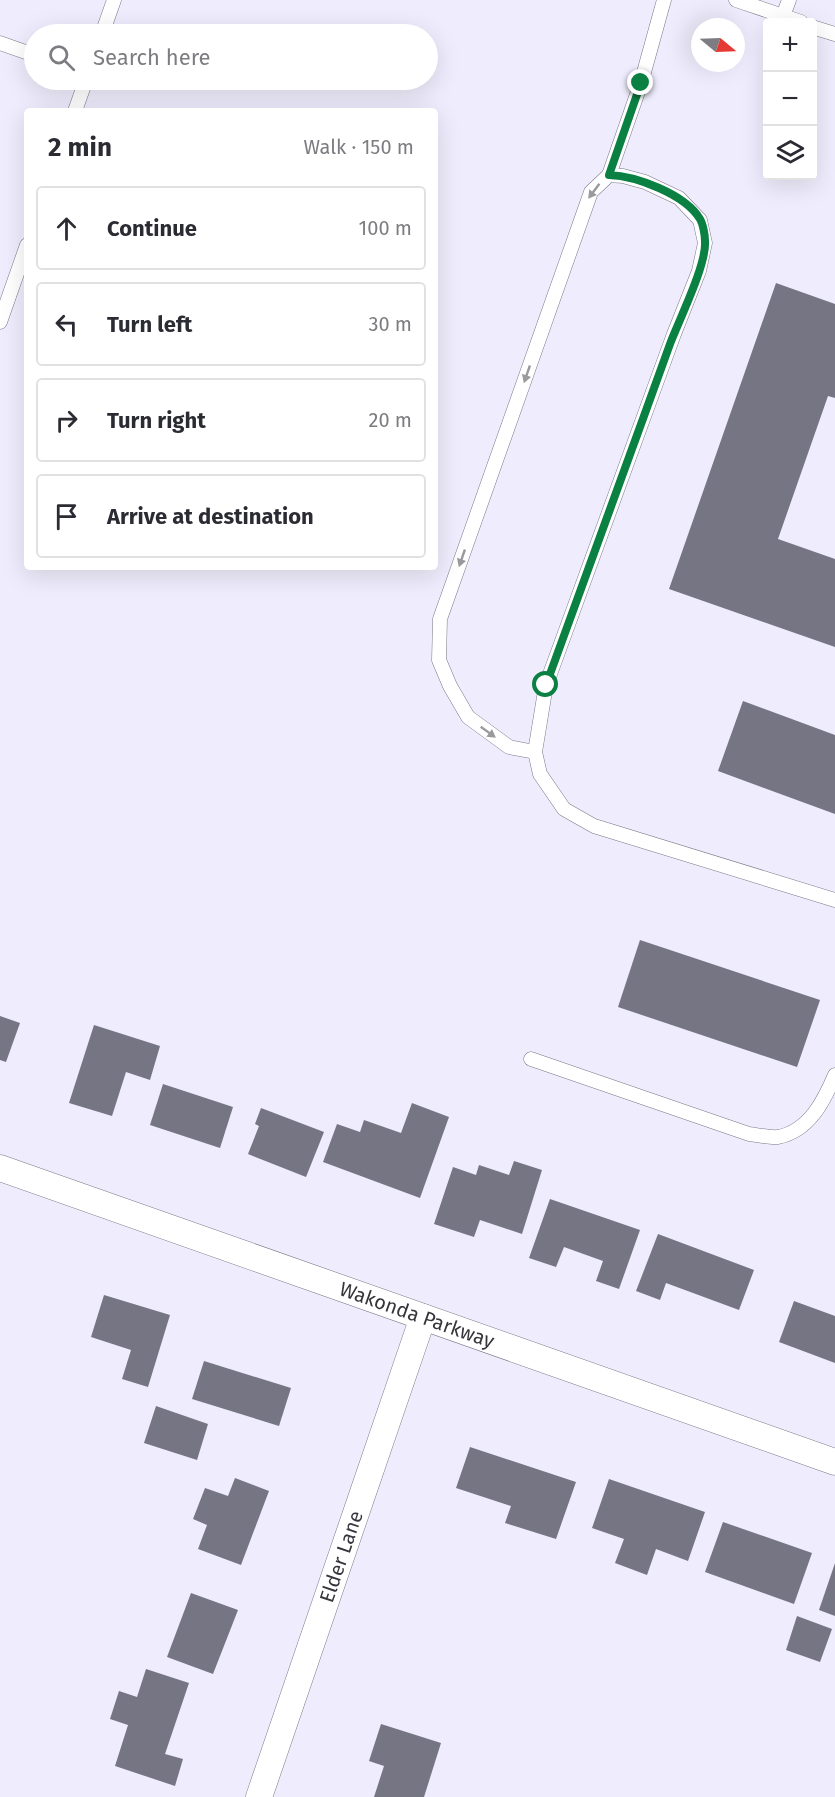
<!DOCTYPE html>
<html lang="en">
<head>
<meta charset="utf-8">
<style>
  body { margin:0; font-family:"Fira Sans",sans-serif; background:#f2f2f3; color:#2b2b33 }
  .controls { position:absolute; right:18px; top:18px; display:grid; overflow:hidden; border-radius:6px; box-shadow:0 6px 24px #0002 }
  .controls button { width:54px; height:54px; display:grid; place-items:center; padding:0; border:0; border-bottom:2px solid #e1e1e2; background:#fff; color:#2b2b33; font:30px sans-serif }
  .compass { position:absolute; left:691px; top:18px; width:54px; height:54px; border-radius:50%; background:#fff; box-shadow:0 6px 24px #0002; rotate:109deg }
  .stop { position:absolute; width:18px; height:18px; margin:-14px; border:4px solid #0b8043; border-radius:50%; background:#fff }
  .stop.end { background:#0b8043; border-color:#fff; box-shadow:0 2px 6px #0008 }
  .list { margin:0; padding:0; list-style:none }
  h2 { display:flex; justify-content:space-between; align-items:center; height:78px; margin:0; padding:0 24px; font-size:26px }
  h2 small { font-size:20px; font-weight:400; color:#7c7c81 }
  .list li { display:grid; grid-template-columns:39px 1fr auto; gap:18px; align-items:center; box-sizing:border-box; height:84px; margin:0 12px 12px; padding:0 12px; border:2px solid #e1e1e2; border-radius:6px }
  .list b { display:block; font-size:22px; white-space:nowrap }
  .list em { font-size:20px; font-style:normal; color:#7c7c81 }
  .icon { flex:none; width:33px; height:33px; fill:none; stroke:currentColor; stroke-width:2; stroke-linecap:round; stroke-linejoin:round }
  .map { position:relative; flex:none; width:835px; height:1797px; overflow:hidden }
  .search { position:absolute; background:#fff; box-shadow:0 6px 24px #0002; left:24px; top:24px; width:414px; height:66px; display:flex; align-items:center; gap:15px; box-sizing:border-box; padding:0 21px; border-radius:33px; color:#7c7c81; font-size:22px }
  .panel { position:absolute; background:#fff; box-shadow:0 6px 24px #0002; left:24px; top:108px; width:414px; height:462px; border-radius:6px }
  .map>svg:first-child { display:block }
</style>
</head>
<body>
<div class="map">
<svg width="835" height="1797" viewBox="0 0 835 1797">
  <rect width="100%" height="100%" fill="#efedfd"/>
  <g fill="#767583">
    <path d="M776,283L835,304V398L828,396L778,539L835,559V647L669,589Z"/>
    <path d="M743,701L835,735V814L718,771Z"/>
    <path d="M640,940L820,1000L797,1067L618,1007Z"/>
    <path d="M0,1016L20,1023L6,1062L0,1060Z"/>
    <path d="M94,1025L160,1046L150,1080L126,1072L112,1116L69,1103Z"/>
    <path d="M163,1084L233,1107L220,1148L150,1125Z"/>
    <path d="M412,1103L449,1117L420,1198L323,1162L337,1124L360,1132L364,1120L401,1133Z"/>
    <path d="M261,1108L324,1132L306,1177L248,1154L259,1126L255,1124Z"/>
    <path d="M514,1161L542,1170L522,1234L480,1220L474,1237L434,1224L453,1167L476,1175L479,1165L509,1175Z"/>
    <path d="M550,1199L640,1230L619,1289L596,1281L603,1261L564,1247L556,1267L529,1258Z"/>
    <path d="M658,1234L754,1270L739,1310L666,1283L660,1300L636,1291Z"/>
    <path d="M104,1295L170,1315L148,1387L122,1379L131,1350L91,1337Z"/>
    <path d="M794,1301L835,1316V1363L779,1342Z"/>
    <path d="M204,1361L291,1388L279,1426L192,1399Z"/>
    <path d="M156,1406L208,1424L197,1460L144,1443Z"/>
    <path d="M470,1447L576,1482L556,1539L505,1523L511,1506L456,1488Z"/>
    <path d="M235,1478L269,1491L241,1565L198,1549L207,1525L193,1519L205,1488L228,1496Z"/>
    <path d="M609,1479L705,1512L688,1561L656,1549L647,1575L615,1563L624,1539L592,1528Z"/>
    <path d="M723,1522L812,1553L794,1604L705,1572Z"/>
    <path d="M835,1563V1616L819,1610Z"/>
    <path d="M191,1593L238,1610L213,1674L167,1657Z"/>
    <path d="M797,1616L832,1629L820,1662L786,1650Z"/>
    <path d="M146,1669L189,1683L165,1754L183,1759L175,1786L115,1766L128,1725L110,1719L119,1691L137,1697Z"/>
    <path d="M381,1724L441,1743L424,1797H374L384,1766L369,1761Z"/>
  </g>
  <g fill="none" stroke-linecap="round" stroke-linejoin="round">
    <g stroke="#7a7887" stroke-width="15">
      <g id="service">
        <path d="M736,0L801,22"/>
        <path d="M783,16L789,0"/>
        <path d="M812,27L835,34"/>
        <path d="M102,34L114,0"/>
        <path d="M0,43L34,55"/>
        <path d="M75,111L86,80"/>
        <path d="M609,175L641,83L664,0"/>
        <path d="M0,322L27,245"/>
        <path d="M535,752L509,747L468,717L450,686L439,660L440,619L591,192L609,175L623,176L645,182L679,198L700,220L705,243L699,271L674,334L546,685L535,752L540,774L564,809L594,826L835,900"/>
        <path d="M531,1059L749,1134C758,1135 770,1138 778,1137C809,1131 824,1101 835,1075"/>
      </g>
    </g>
    <g stroke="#7a7887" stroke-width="27">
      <g id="minor">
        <path id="s1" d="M0,1168L835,1462"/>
        <path id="s2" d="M259,1797L423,1317"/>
      </g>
    </g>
    <use href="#service" stroke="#fff" stroke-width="14"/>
    <use href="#minor" stroke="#fff" stroke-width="26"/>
  </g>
  <defs><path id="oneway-solid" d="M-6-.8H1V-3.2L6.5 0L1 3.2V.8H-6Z" transform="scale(1.5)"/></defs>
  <g fill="#9a9a9d">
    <use href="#oneway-solid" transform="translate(594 191) rotate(127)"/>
    <use href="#oneway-solid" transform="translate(527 374) rotate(109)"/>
    <use href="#oneway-solid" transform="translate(462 558) rotate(109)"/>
    <use href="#oneway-solid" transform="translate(488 732) rotate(36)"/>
  </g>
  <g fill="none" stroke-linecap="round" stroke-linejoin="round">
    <path stroke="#0b8043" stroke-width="8" d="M546,685C587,572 629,458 670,344C679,320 707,264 705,241C705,235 703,224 700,219C685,194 636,176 609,175L641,83"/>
  </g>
  <g text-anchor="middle" stroke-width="6" stroke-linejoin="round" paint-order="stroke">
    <g font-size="20" fill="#36353b" stroke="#efedfd">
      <text dy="7" stroke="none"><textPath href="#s1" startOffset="442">Wakonda Parkway</textPath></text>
      <text dy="7" stroke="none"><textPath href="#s2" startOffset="254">Elder Lane</textPath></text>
    </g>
  </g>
</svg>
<div class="controls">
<button>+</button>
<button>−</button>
<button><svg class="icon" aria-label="layers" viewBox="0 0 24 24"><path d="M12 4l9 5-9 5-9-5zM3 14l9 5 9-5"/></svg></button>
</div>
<svg class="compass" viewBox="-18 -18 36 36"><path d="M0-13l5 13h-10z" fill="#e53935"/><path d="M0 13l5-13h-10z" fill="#7c7c81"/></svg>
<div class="stop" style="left:546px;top:685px"></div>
<div class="stop end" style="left:641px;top:83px"></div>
<div class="search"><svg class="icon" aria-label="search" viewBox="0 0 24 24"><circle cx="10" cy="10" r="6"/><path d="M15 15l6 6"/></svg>Search here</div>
<section class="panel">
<h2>2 min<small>Walk · 150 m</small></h2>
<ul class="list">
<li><svg class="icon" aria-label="ahead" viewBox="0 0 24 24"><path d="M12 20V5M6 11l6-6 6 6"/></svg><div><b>Continue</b></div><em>100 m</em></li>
<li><svg class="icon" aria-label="left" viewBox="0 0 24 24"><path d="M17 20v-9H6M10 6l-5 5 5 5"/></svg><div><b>Turn left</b></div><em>30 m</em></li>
<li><svg class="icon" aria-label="right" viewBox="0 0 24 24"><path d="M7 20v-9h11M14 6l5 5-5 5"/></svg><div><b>Turn right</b></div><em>20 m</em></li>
<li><svg class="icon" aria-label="arrive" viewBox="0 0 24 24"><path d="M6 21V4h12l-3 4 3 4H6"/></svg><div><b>Arrive at destination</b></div></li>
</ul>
</section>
</div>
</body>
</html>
